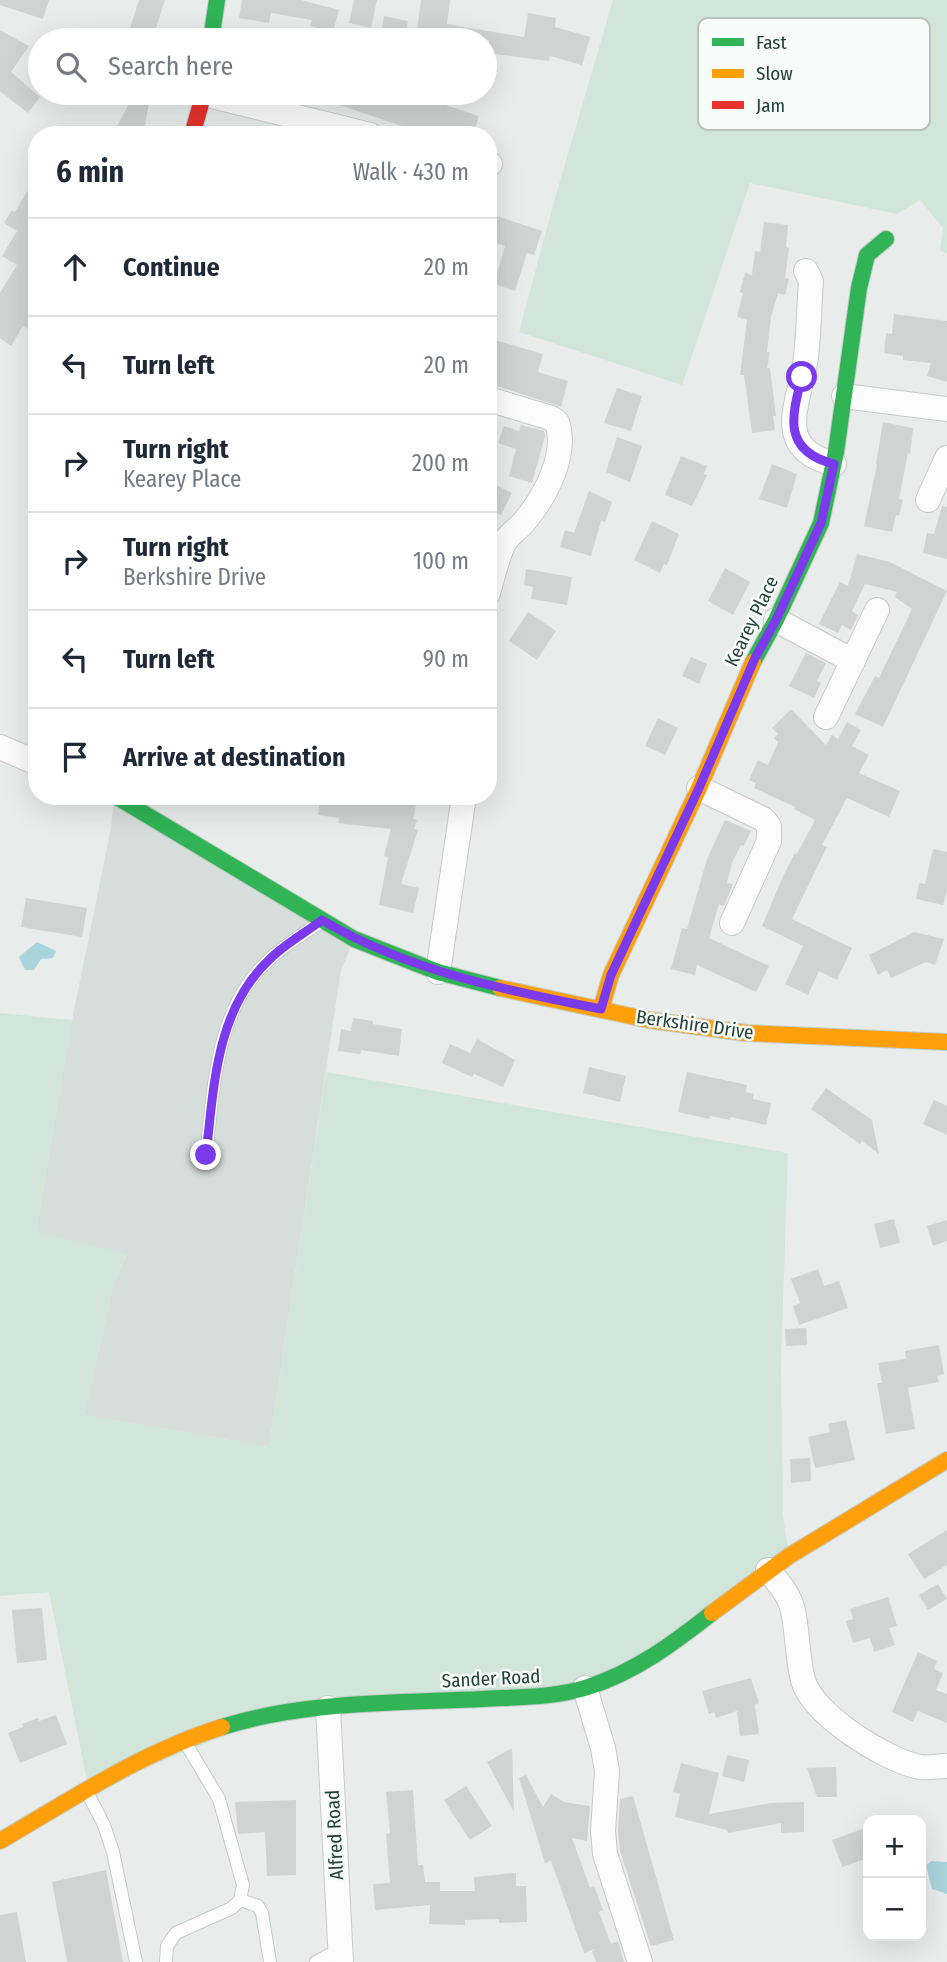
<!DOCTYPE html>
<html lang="en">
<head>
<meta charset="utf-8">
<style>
  body { margin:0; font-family:"Fira Sans Condensed",sans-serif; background:#f2f2f3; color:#1f2937 }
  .controls { position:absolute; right:21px; bottom:21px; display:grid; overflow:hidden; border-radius:14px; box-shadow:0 7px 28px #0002 }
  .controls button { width:63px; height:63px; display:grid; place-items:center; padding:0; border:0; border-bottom:2px solid #e0e1e3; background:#fff; color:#1f2937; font:35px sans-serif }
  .stop { position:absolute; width:21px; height:21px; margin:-16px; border:5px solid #7c3aed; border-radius:50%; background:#fff }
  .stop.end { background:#7c3aed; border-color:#fff; box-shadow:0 2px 7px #0008 }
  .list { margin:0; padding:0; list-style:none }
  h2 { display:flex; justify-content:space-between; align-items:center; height:91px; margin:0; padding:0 28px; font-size:30px }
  h2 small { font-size:23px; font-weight:400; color:#747a83 }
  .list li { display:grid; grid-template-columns:46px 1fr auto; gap:21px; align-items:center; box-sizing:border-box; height:98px; padding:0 28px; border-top:2px solid #e0e1e3 }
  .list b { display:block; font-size:26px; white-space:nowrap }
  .list p { margin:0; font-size:23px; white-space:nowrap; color:#747a83 }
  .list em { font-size:23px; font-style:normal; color:#747a83 }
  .icon { flex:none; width:38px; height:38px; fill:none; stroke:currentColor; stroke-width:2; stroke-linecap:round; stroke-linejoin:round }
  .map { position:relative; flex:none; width:947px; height:1962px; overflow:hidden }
  .search { position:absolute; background:#fff; box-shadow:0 7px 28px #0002; left:28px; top:28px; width:469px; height:77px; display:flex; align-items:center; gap:18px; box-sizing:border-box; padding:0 24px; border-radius:38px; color:#747a83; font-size:26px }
  .panel { position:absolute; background:#fff; box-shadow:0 7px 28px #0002; left:28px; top:126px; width:469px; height:679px; border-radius:28px }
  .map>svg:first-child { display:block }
</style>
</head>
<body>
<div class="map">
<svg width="947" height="1962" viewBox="0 0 947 1962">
  <rect width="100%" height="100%" fill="#e8edeb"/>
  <path fill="#d6dedb" d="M114,798L354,940L341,970L269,1447L84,1415L113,1286L126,1255L36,1232L72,1020L111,828Z"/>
  <g fill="#d1e6d8">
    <path d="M613,0H947V254L940,250L943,228L920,200L897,214L750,183L682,385L519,332L555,198Z"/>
    <path d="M0,1013L72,1020L36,1232L126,1254L113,1286L84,1415L269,1447L326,1072L788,1153L781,1363L783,1515L789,1557L611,1681L276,1715L89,1791L49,1592L0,1596Z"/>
  </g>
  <g fill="#a9d4db">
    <path d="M37,942L56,951L53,958L41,959L34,970H25L19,957Z"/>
    <path d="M932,1861L947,1862V1894L932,1889L926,1865Z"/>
  </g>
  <g fill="#cfd4d2">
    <path d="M0,0H49L43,19L0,5Z"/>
    <path d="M139,0H165L152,40H126Z"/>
    <path d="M242,0H301L339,10L333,32L310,26L312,20L271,13L269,23L239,18Z"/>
    <path d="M354,0H377L371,28L349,23Z"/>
    <path d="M421,0H450L447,24L524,37L528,13L556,18L555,27L590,37L582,65L550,56L549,61L487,53L489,40H446L416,36Z"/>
    <path d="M384,16L408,21L405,40L380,37Z"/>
    <path d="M0,30L29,46L11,72L40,97L28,113L0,91Z"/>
    <path d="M135,93H151L143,135H112Z"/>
    <path d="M312,93H379L419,104L421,97L479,116L473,135H429L312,96Z"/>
    <path d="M37,175V228L29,241L37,246V335L23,326L11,346L0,338V293L17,265L2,256L17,231L4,223L12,210L15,212Z"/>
    <path d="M488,213L542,231L534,255L527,253L515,291L494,284L505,246L488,240Z"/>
    <path d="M764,222L788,225L786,247L789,248L785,278L789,279L785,295L778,293L771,317L767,352H770L767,368H770L776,416H773L775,430L752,433L744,375H740L747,320L737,317L743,293L740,292L745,273L752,275L755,251L760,252Z"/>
    <path d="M894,314L947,321V382L927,376L931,363L903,360V356L884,353L886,333L892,334Z"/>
    <path d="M488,338L543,354L538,372L568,381L561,407L488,383Z"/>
    <path d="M617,388L642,396L631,431L604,423Z"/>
    <path d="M883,422L913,428L910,454L908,453L899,499L903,500L899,516L896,515L892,532L864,526L877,465L876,464Z"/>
    <path d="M521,425L544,431L545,436L532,483L509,476L516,449L498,443L504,426L519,431Z"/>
    <path d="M617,437L642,446L630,482L606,472Z"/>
    <path d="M681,456L707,466L704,474L707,475L692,506L665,495Z"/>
    <path d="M772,464L797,474L787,508L759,499Z"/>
    <path d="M488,481L512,493L501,515L488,508Z"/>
    <path d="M589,491L612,502L605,522L601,521L591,556L560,547L565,530L574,533Z"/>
    <path d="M942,506L947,507V559L923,553L927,533L934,534Z"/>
    <path d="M652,521L679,534L667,565L664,564L660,573L634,560Z"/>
    <path d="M857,554L890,562L947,591L883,727L855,714L875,676L879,678L912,609L895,597L897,592L865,584L852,611L858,615L851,630L842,625L838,633L819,624L840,582L848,586Z"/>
    <path d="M725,568L750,582L733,615L708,601Z"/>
    <path d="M526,569L572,577L567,605L531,599L533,587L524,585Z"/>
    <path d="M528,612L556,631L537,660L509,641Z"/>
    <path d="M806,653L826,663L817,681L821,683L814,698L789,686Z"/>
    <path d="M691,657L707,664L699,684L682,676Z"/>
    <path d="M791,709L826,745L832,735L838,739L847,722L861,730L852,746L869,755L859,773L900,791L889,817L847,798L822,845L827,847L792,919L852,948L837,980L819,971L808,995L785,984L803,946L762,926L784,874L795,853L797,854L815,820L794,809L795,807L754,788L756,783L749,780L758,760L768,765L778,742L774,738L778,734L772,728Z"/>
    <path d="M658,718L678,728L665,755L645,746Z"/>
    <path d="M320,796H418L413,819L417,820L414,829L418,830L401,884L419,888L413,913L379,905L388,857L384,856L391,829L338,823L339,818L318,815Z"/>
    <path d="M725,820L751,831L744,846L741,845L732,863L727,883L733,884L724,906L719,904L709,938L769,966L756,992L697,965L695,975L671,969L682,928L687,929L707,859Z"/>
    <path d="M933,849L947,852V890L943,905L916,899L919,883L925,884Z"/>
    <path d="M26,898L87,908L82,937L21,927Z"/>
    <path d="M914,932L944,939L935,965L926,962L891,978L887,970L878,975L869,955Z"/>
    <path d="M353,1018L373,1021V1024L402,1029L399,1056L361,1050L360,1054L338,1051L341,1029L351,1031Z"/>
    <path d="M477,1039L515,1060L503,1087L474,1074L472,1077L442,1063L450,1044L470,1053Z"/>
    <path d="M589,1067L626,1076L620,1102L583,1093Z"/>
    <path d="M687,1072L747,1085L746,1092L754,1094L753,1099L771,1103L766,1125L731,1117L730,1120L710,1116L709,1119L678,1112Z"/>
    <path d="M826,1088L872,1120L879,1154L862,1141L860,1144L811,1109Z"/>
    <path d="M934,1100L947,1106V1135L923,1124Z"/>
    <path d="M894,1219L900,1243L880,1248L874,1224Z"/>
    <path d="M947,1220V1241L933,1246L927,1226Z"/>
    <path d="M818,1269L824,1286L839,1281L848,1308L799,1325L793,1306L800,1303L791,1279Z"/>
    <path d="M806,1328L807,1345L786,1346L785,1329Z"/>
    <path d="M939,1345L944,1374L937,1376L939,1382L908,1388L915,1429L886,1434L877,1383H882L878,1363L906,1359L905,1351Z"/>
    <path d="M846,1420L855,1460L815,1468L808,1437L830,1432L828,1424Z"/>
    <path d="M810,1458L811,1481L791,1483L790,1459Z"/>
    <path d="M947,1530V1565L924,1579L908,1554Z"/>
    <path d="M938,1584L947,1599L928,1610L919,1595Z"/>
    <path d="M888,1597L897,1626L889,1628L895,1645L874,1652L870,1638L853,1643L846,1621L853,1619L850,1609Z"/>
    <path d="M42,1608L47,1660L17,1663L12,1610Z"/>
    <path d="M918,1652L937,1661L934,1669L943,1673L936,1690L947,1694V1723L918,1711L913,1722L892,1712Z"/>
    <path d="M751,1678L759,1703L755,1705L759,1734L740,1736L737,1711L716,1718L714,1712L709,1714L702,1691Z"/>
    <path d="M56,1715L67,1744L20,1763L8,1733L23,1727L22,1724L38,1718L39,1721Z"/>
    <path d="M512,1748L514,1812L487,1762Z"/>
    <path d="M727,1755L749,1760L744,1782L722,1776Z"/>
    <path d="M681,1763L719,1773L709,1814L771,1803L804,1802V1832L781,1833V1823L728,1833L727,1830L675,1817L680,1794L673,1792Z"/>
    <path d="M836,1767L837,1797H817L807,1768Z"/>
    <path d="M526,1775L543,1807L551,1794L564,1802L590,1806L587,1841L572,1838L590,1888L594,1886L603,1910L599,1912L611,1944L618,1941L624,1962H596L592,1951L595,1949L584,1953L551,1861L545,1863L519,1778Z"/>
    <path d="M466,1786L492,1826L470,1840L444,1800Z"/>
    <path d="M413,1790L418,1865H423L425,1882H440V1891H475L474,1877L516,1873V1886H526L527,1922L499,1923V1919L465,1920V1925L429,1924L430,1905L375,1910L373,1884L390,1883L386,1834L390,1833L386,1792Z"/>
    <path d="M633,1796L674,1940L651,1946L620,1851L618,1831L620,1799Z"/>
    <path d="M296,1800V1875L267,1876L265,1832L238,1834L235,1802Z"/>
    <path d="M868,1827V1858L842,1867L832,1840Z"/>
    <path d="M106,1870L123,1962H67L52,1882Z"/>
    <path d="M17,1912L26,1962H0V1915Z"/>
  </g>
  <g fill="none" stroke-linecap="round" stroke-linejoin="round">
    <g stroke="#c5cac8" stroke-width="14">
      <g id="lane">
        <path d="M206,1155C214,1087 215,1007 271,958C285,945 303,934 319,923"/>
        <path d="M87,1792L104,1825L113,1852L136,1962"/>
        <path d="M240,1900L258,1906L262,1913L270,1962"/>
        <path d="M166,1962L167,1946L176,1933L232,1908L240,1900L243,1885L219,1799L185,1742"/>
        <path d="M316,1962L340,1949"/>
      </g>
    </g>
    <g stroke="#c5cac8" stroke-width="26">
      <g id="street">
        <path d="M204,94L370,135"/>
        <path d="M488,164H490"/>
        <path d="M806,271L811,281C809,307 809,332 806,357C800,403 771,448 834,464"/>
        <path d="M844,396L947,409"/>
        <path d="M488,399L551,418L557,422C568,455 545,497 524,522C519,528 510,534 505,541C497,556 493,576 488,593"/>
        <path d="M928,500L947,458"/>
        <path d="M776,620L853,661"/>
        <path d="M826,717L877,610"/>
        <path d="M0,747L37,763"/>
        <path d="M699,788L763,819L769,826V841L732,923"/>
        <path d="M438,972L464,796"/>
        <path d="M768,1570C778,1582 790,1595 793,1611C798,1633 797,1658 803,1680C812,1714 886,1761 920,1767C929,1768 938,1766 947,1766"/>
        <path d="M585,1688L603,1748L607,1771L603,1831L605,1854L640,1962"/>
        <path d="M328,1708L341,1962"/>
      </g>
    </g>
    <g stroke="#c3cbc8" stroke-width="18">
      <g id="fast">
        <path d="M211,40L217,0"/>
        <path d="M753,662L776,620L821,523L836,452L859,288L867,255L886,239"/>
        <path d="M115,796L354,939L438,972L500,988"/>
        <path d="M222,1727C305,1701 396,1703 482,1699C517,1697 554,1698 588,1687C635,1672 674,1643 712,1613"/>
      </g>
    </g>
    <g stroke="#c3cbc8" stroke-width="18">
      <g id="slow">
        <path d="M500,988L649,1020L746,1033L947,1042"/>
        <path d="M601,1009L611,975L699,788L753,662"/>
        <path d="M712,1613L789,1556L947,1460"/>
        <path d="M0,1841C72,1799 142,1752 222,1727"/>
      </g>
    </g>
    <g stroke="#c3cbc8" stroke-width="18">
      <path id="jam" d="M192,135L204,93"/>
    </g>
    <use href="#lane" stroke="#fcfcfc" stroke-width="12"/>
    <use href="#street" stroke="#fcfcfc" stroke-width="24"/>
    <use href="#fast" stroke="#30b455" stroke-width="16"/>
    <use href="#slow" stroke="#ff9f0a" stroke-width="16"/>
    <use href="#jam" stroke="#e5322d" stroke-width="16"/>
  </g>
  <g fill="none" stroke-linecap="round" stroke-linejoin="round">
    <path stroke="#7c3aed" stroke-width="9" d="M206,1155C214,1086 216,1009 270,959C285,944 305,933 322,920C408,971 504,990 601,1009L611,975L699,788L755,658L776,620L821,523L834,464C783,451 791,418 802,377"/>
  </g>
  <g text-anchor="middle" stroke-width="5" stroke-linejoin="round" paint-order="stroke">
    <g font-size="19" fill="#24423a" stroke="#f7fbf9">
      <text transform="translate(751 621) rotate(-64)" y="7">Kearey Place</text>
      <text transform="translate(695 1024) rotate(8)" y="7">Berkshire Drive</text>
      <text transform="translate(491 1678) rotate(-3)" y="7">Sander Road</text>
      <text transform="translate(334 1835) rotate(-93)" y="7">Alfred Road</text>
    </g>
  </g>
  <rect x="698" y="18" width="232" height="112" rx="10" fill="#f7fbf9" stroke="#b8c4c0" stroke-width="2"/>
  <rect x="712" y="38" width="32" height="8" fill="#30b455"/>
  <rect x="712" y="69" width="32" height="9" fill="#ff9f0a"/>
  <rect x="712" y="101" width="32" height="8" fill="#e5322d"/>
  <g font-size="19" fill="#24423a">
    <text x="756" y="49">Fast</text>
    <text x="756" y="80">Slow</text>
    <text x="756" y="112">Jam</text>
  </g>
</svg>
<div class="controls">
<button>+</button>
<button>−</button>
</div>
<div class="stop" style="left:802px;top:377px"></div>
<div class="stop end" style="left:206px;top:1155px"></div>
<div class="search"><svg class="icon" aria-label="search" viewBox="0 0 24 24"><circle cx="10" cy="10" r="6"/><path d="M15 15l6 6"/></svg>Search here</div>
<section class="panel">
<h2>6 min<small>Walk · 430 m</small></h2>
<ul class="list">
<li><svg class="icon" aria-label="ahead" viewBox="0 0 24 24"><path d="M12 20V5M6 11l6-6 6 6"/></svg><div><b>Continue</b></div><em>20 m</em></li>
<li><svg class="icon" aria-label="left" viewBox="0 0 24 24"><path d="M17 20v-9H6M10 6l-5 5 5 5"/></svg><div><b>Turn left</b></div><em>20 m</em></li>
<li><svg class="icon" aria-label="right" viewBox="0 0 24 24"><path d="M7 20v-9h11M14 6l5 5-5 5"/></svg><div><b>Turn right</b><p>Kearey Place</p></div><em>200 m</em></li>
<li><svg class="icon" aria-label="right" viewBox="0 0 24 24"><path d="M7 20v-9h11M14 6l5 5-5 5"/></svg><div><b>Turn right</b><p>Berkshire Drive</p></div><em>100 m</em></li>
<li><svg class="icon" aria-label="left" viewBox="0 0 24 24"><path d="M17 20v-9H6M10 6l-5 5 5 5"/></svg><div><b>Turn left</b></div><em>90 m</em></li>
<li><svg class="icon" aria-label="arrive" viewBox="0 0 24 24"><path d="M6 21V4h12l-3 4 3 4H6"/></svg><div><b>Arrive at destination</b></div></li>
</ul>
</section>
</div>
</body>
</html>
